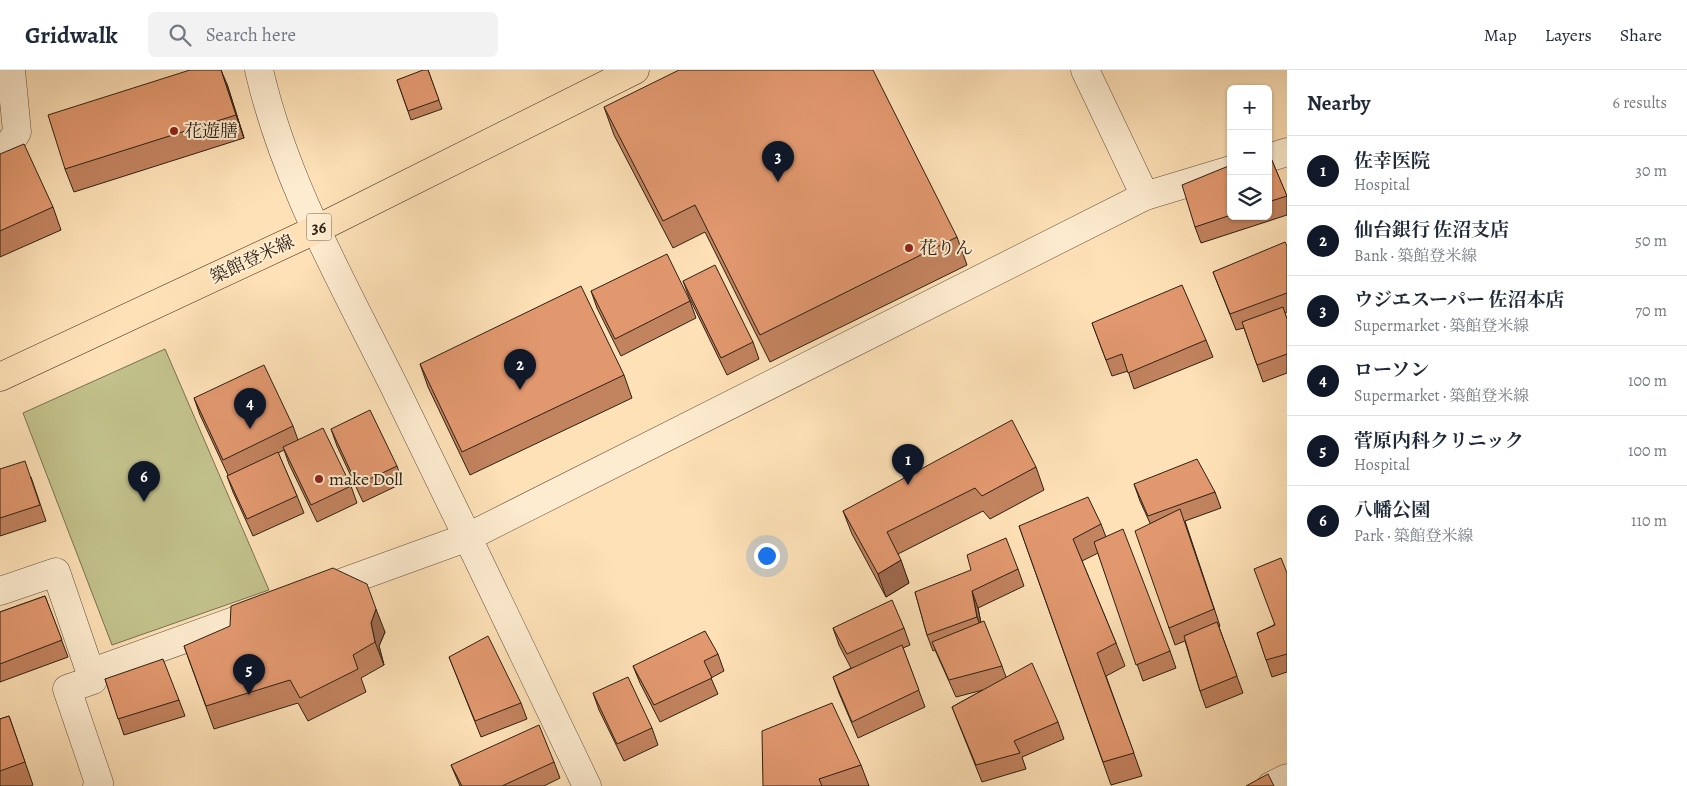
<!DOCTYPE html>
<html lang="en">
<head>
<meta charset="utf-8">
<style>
  body { margin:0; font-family:Alegreya,"Noto Serif JP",serif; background:#f2f2f3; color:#1f2937 }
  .controls { position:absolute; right:15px; top:15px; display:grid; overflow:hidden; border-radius:8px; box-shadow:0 1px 4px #0004 }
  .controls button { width:45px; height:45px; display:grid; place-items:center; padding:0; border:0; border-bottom:1px solid #e0e1e3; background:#fff; color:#1f2937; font:25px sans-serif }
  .you { position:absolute; left:766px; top:485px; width:18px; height:18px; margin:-12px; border:4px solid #fff; border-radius:50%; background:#1a73e8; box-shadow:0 0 0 8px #1a73e833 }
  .badge { display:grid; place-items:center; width:32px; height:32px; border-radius:50%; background:#111827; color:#fff; font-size:16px; font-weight:700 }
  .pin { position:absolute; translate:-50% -41px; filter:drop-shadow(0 1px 2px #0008) }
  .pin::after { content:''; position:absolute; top:26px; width:18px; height:15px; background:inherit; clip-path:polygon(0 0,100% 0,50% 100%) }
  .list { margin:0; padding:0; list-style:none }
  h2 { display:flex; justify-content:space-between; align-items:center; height:65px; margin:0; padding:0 20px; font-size:21px }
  h2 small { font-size:16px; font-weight:400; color:#747a83 }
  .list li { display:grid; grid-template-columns:32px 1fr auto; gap:15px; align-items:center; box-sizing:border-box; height:70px; padding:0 20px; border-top:1px solid #e0e1e3 }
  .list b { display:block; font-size:19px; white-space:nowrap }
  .list p { margin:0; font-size:16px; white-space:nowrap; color:#747a83 }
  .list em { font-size:16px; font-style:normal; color:#747a83 }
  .icon { flex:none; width:28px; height:28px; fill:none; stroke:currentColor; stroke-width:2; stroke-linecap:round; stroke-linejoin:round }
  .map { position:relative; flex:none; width:1287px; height:716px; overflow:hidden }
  header { display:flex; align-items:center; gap:30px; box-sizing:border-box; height:70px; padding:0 25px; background:#fff; border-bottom:1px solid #e0e1e3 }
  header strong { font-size:24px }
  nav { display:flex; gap:28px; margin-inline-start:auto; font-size:18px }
  .search { width:350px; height:45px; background:#f2f2f3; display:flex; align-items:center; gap:12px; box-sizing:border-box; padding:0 18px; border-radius:8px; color:#747a83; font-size:19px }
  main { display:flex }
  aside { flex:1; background:#fff }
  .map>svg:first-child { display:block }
</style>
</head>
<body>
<header>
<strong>Gridwalk</strong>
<div class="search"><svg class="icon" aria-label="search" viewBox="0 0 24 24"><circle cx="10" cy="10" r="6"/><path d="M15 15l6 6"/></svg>Search here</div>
<nav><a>Map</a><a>Layers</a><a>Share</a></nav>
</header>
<main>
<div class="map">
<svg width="1287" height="716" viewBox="0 0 1287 716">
  <rect width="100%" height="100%" fill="#fee1b7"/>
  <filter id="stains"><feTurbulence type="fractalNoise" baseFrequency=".004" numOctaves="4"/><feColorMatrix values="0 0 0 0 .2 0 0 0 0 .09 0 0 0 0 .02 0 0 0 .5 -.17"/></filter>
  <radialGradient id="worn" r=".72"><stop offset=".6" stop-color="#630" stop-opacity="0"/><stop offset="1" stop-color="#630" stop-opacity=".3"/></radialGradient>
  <path fill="#c3c28c" stroke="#787150" d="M165,279L269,520L112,575L23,343Z"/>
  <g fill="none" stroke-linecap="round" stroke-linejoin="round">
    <g stroke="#61503d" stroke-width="29">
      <g id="minor">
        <path d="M259,0C285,113 343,213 394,316C459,449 523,582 587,716"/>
        <path d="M1085,0L1145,126"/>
        <path d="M1268,88L1287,82"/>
        <path d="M0,89L17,62L11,0"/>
        <path d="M0,521L56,502L93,610L67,619L99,713L97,716"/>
        <path d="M319,521L468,467L1145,126L1231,100"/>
        <path d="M90,603L265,540"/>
        <path d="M1271,716L1287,708"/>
      </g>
    </g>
    <g stroke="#2d2014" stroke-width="29">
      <path id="major" d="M0,307L315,160L635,0"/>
    </g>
    <use href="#minor" stroke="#feecd0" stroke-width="28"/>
    <use href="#major" stroke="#fee1b7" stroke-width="28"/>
  </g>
  <g fill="#c2835f" stroke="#2d2014">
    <path d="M428,0L442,39L411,50L397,10Z"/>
    <path d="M227,14L244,68L74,122L65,99Z"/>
    <path d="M604,37L957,167L967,195L770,292L705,162L673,178L614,65Z"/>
    <path d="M1268,81L1287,127V145L1201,173L1195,157L1231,95V146H1268Z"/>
    <path d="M0,84L53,137L61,160L0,187Z"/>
    <path d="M1287,176V242L1285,243L1287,249V303L1263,312L1244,258L1236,260L1213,202Z"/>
    <path d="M683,211L753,272L759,289L727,305L689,227Z"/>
    <path d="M591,221L690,231L696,248L621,286L597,238Z"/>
    <path d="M1092,253L1206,270L1213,287L1134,319L1128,301L1112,306Z"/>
    <path d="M420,294L624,305L632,328L470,405L428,317Z"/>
    <path d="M194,328L293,356L298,370L351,416L357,433L317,452L289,394L284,380L278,383L297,426L304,443L253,466L233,422L227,406L228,405L200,345Z"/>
    <path d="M331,359L397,396L403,413L363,432L337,376Z"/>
    <path d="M1036,397L1044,420L990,449L983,441L898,484L909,513L886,527L852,464L843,441Z"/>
    <path d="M0,399L31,407L46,451L0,466Z"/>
    <path d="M1134,414L1215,422L1221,438L1185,451L1220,556L1219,557L1243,623L1206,638L1200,621L1185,571L1175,575L1169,558L1150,453L1140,431Z"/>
    <path d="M1101,454L1106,467L1170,581L1176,598L1143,611L1098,483L1082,491L1116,573L1125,596L1106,606L1142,706L1111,715L1019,456Z"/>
    <path d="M1018,499L1024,516L978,538L981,553L1002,596L1006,607L1058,652L1064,669L1022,687L1026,699L982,712L952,637L983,620L956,627L935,580L933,581L927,565L915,522Z"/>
    <path d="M1287,503V602L1272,607L1257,563L1274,555Z"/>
    <path d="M45,526L68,587L0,612V542Z"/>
    <path d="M833,558H904L910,575L903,578L925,637L858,668L839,623L833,607L851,598L839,575Z"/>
    <path d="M385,562L379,576L384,595L361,608L366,622L308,651L298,633L214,659L184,576Z"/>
    <path d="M718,584L724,601L711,608L718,624L660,652L640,613L633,596Z"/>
    <path d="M449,587L521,633L527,649L481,667Z"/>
    <path d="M105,609L179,630L185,646L124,665Z"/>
    <path d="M593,623L652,658L658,675L624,691L599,640Z"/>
    <path d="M9,646L33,715L31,716H0V649Z"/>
    <path d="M554,692L560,708L544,716H460L451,695Z"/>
    <path d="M861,695L869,716H763Z"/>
  </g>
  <g fill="#9e6a4e" stroke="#2d2014">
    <path d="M221,0L227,14L244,68L236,45Z"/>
    <path d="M901,490L909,513L886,527L878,504Z"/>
    <path d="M972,521L978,538L983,563L977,547Z"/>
    <path d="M376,539L385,562L379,576L384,595L375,572L371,553Z"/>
  </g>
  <g fill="#e2986f" stroke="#2d2014">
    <path d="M190,0H221L236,45L65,99L48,45Z"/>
    <path d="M423,0H428L439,30L408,41L397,10Z"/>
    <path d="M679,0H873L957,167L760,265L695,135L663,151L604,37Z"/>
    <path d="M24,74L53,137L0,161V84Z"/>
    <path d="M1268,81L1287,126L1268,132Z"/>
    <path d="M1231,95V145L1195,157L1182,115Z"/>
    <path d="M1285,172L1287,176V223L1230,244L1213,202Z"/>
    <path d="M667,184L690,231L615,269L591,221Z"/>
    <path d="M715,195L753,272L721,288L683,211Z"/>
    <path d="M1182,215L1206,270L1128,303L1122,284L1106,290L1092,253Z"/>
    <path d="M581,216L624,305L462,382L420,294Z"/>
    <path d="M1283,237L1287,249V284L1257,295L1242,252Z"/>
    <path d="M264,295L293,356L223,390L194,328Z"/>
    <path d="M370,340L397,396L357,415L331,359Z"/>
    <path d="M1012,350L1036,397L982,426L975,418L887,462L901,490L878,504L843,441Z"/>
    <path d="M323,358L351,416L311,435L283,377Z"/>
    <path d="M278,382L297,426L247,449L227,406Z"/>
    <path d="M1197,389L1215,422L1148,446L1134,414Z"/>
    <path d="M25,391L40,435L0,448V399Z"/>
    <path d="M1088,427L1101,454L1073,469L1116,573L1097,583L1134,683L1103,692L1019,456Z"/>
    <path d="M1180,439L1214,539L1169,558L1135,461Z"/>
    <path d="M1123,459L1170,581L1136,595L1094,472Z"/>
    <path d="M1006,468L1018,499L972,521L977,547L927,565L915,522L971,500L967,485Z"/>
    <path d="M1281,488L1287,503V584L1266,590L1257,563L1275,555L1254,499Z"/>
    <path d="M333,498L367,514L376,539L371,553L375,572L353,585L358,599L300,628L290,610L206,636L184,576L230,556L231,536Z"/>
    <path d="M45,526L62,570L0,594V542Z"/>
    <path d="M892,530L904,558L847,584L833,558Z"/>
    <path d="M984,551L1002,596L949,610L932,572Z"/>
    <path d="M1217,552L1237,606L1200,621L1184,566Z"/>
    <path d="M705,561L718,584L704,591L712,608L654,635L633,596Z"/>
    <path d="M488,566L521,633L475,651L449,587Z"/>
    <path d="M902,575L919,620L852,652L833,607Z"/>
    <path d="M163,589L179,630L118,649L105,609Z"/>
    <path d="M1032,593L1058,652L1014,671L1020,683L976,695L952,637Z"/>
    <path d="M628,607L652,658L617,674L593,623Z"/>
    <path d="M832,633L861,695L819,709L822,716H763L762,661Z"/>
    <path d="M9,646L25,692L0,701V649Z"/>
    <path d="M539,655L554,692L502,716H462L451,695Z"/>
    <path d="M1268,704L1274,716H1246Z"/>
  </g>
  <g fill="#8f2418" stroke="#feecd0" stroke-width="2">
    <circle cx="174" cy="61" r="5"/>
    <circle cx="909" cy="178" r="5"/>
    <circle cx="319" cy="409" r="5"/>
  </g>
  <g text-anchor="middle" stroke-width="4" stroke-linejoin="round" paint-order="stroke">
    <rect fill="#feecd0" stroke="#6c5d4c" stroke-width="1" x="306.5" y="143.5" width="25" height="27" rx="4"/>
    <g font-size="16" font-weight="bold" fill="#2d2014">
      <text x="319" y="163">36</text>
    </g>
    <g font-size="18" fill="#2d2014" stroke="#feecd0" text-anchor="start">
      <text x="184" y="67">花遊膳</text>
      <text x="919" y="184">花りん</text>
      <text x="329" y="415">make Doll</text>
    </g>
    <g font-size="18" fill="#2d2014" stroke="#feecd0">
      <text transform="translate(252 189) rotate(-25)" y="6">築館登米線</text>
    </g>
  </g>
  <rect width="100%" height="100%" filter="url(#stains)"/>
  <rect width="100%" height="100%" fill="url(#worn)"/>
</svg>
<div class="controls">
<button>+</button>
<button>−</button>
<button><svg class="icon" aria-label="layers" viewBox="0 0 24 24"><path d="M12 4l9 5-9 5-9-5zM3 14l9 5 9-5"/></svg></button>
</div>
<div class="you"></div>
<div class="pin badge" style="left:908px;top:415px">1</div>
<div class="pin badge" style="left:520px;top:320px">2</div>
<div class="pin badge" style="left:778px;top:112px">3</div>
<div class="pin badge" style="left:250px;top:359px">4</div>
<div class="pin badge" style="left:249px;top:625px">5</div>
<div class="pin badge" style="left:144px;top:432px">6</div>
</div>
<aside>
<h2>Nearby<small>6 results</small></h2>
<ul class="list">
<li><span class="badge">1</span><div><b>佐幸医院</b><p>Hospital</p></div><em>30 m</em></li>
<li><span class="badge">2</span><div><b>仙台銀行 佐沼支店</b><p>Bank · 築館登米線</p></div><em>50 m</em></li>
<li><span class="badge">3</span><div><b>ウジエスーパー 佐沼本店</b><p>Supermarket · 築館登米線</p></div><em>70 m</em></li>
<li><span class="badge">4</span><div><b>ローソン</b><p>Supermarket · 築館登米線</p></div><em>100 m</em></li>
<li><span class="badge">5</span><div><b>菅原内科クリニック</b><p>Hospital</p></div><em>100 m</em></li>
<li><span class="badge">6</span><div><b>八幡公園</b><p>Park · 築館登米線</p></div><em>110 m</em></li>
</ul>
</aside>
</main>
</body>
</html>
